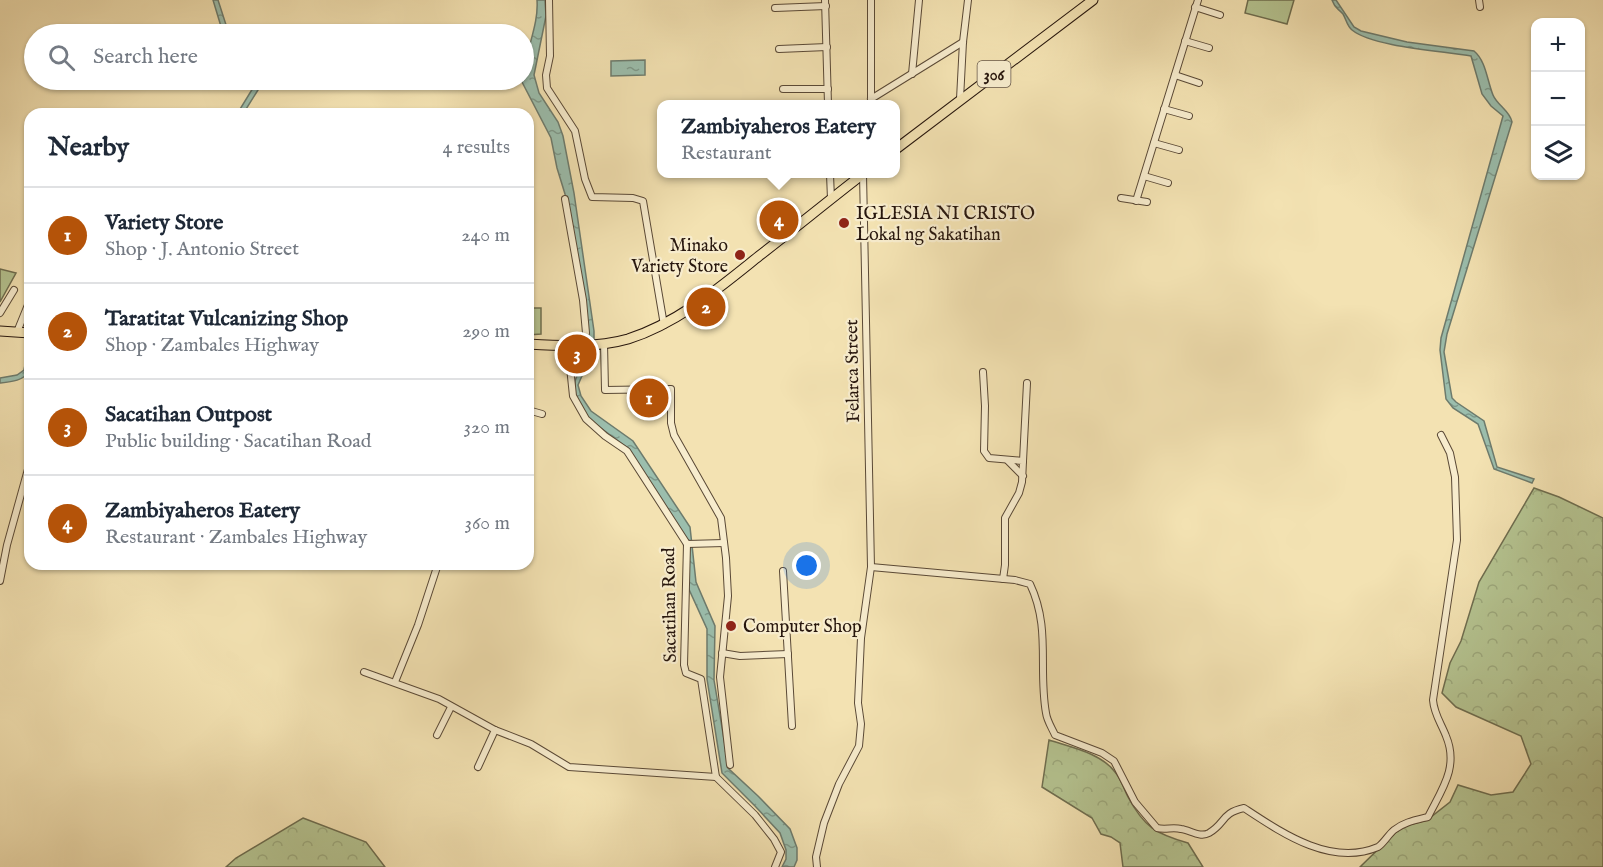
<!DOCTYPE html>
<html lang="en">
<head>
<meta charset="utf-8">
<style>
  body { margin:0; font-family:"IM FELL English",serif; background:#f2f2f3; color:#1f2937 }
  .controls { position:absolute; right:18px; top:18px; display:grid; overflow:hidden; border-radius:12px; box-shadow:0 2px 4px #0004 }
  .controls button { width:54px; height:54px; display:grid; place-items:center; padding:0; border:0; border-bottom:2px solid #e0e1e3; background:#fff; color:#1f2937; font:30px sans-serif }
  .you { position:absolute; left:807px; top:566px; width:21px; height:21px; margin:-15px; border:4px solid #fff; border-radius:50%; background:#1a73e8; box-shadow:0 0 0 9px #1a73e833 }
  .badge { display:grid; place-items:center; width:39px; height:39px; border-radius:50%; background:#b45309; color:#fff; font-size:20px; font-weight:700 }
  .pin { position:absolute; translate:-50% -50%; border:3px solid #fff; box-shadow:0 2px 6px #0006 }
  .popup { position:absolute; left:657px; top:100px; width:243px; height:78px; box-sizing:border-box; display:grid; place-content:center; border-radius:12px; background:#fff; filter:drop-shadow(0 2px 4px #0005); font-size:20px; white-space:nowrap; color:#747a83 }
  .popup b { font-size:22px; color:#1f2937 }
  .popup::after { content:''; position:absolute; left:50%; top:100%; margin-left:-12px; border:12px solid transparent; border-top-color:#fff }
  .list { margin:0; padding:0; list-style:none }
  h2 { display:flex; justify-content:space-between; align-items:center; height:78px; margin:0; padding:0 24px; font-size:26px }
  h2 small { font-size:20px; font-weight:400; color:#747a83 }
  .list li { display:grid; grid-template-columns:39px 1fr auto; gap:18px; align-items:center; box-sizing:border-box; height:96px; padding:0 24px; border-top:2px solid #e0e1e3 }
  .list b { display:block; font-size:22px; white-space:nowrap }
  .list p { margin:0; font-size:20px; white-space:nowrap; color:#747a83 }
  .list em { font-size:20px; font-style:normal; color:#747a83 }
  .icon { flex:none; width:33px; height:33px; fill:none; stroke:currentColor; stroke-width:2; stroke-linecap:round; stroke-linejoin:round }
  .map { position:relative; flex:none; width:1603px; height:867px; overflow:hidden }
  .search { position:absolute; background:#fff; box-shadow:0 2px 4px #0004; left:24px; top:24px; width:510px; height:66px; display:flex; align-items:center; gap:15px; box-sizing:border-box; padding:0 21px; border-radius:33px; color:#747a83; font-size:22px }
  .panel { position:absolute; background:#fff; box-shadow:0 2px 4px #0004; left:24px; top:108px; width:510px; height:462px; border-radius:18px }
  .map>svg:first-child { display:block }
</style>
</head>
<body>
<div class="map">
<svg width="1603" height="867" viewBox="0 0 1603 867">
  <defs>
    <pattern id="forest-crowns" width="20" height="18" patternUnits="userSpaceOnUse" patternTransform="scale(1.5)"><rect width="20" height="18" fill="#b5c491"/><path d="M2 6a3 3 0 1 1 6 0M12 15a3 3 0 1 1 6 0" fill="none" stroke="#9ca87c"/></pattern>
    <pattern id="water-ripples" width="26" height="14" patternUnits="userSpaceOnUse" patternTransform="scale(1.5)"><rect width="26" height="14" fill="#9bbead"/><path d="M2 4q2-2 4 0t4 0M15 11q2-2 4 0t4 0" fill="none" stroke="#7e998b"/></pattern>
  </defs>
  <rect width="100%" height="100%" fill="#f3e2b2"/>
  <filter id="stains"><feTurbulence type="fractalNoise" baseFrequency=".00333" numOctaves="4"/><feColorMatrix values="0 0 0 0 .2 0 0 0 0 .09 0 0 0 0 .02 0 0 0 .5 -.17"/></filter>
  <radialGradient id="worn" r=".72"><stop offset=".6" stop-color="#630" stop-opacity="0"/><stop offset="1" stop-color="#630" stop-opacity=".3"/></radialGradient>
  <g fill="#b5c491" stroke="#6e6d4f" stroke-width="1.5">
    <path d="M1248,0H1294L1287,24L1245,13Z"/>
    <path d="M0,269L16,273L0,302Z"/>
    <path d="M528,308H541V334L528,335Z"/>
  </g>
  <g fill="url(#forest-crowns)" stroke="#6e6d4f" stroke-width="1.5">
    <path d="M1534,488L1559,497L1603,518V867H1360L1401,827L1427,820L1450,802L1458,785L1491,795L1513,792L1531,764L1521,736L1456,707L1442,693L1450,663L1461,641L1479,582Z"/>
    <path d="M1049,740C1070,747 1101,753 1115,772C1121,779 1124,789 1128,797C1144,827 1156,834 1188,843L1203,867H1123L1120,843L1111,837L1101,834L1092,818L1042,787Z"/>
    <path d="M303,818L366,842L385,867H226L236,858Z"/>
  </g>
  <g fill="url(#water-ripples)" stroke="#6d7b6d" stroke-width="1.5">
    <path d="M213,0H218L229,34L223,33Z"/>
    <path d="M537,0H545L546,16L534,75L539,93L558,122L563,136L574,193L594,331V348L578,385L581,396L591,411L633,441L690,527L696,582L715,626L714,680L729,769L758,796L790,829L797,848V860L794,867H782L786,859V850L780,833L755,806L722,773L707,679V629L687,585L683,538L629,449L586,417L575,396V381L585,356L588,331L565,194L557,168L551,138L521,80H524C524,52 539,27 537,0Z"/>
    <path d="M1332,0H1336L1354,27L1361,31L1407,42L1474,51C1486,61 1487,80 1493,95C1497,105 1510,111 1512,122L1447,334L1444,352L1452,398L1456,402L1484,421L1497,467L1534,479L1532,483L1494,469L1478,424L1453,408L1446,399L1440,350L1441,338L1503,116L1491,106L1482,94L1471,56C1443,51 1373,47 1352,30C1347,26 1346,19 1343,14C1338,8 1335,9 1332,0Z"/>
    <path d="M645,60V75L611,76V61Z"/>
    <path d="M252,80H257L258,90L243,114H237L253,88Z"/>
    <path d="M30,340V370C24,381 11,382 0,383V378L17,375L24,370Z"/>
  </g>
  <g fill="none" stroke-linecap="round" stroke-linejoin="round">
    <g stroke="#5a4936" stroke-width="8">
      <g id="minor">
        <path d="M549,0L550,56L546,75L547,88L575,131L585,179L592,197L633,198L643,201L664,325"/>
        <path d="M825,0L828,104"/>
        <path d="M871,0V104"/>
        <path d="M1479,0L1480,7"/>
        <path d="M1195,7L1220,15"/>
        <path d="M775,8L826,6"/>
        <path d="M1185,41L1209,48"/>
        <path d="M779,49L827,47"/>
        <path d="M912,74L919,0"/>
        <path d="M1175,75L1199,83"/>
        <path d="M783,89H828"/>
        <path d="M871,99L963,42"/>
        <path d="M960,99L963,42L968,0"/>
        <path d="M1164,109L1189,116"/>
        <path d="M1154,143L1179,150"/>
        <path d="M830,174L831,199"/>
        <path d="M1144,176L1168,183"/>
        <path d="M1121,198L1147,202"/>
        <path d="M565,199L583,300L586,333L583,344"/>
        <path d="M1136,201L1198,0"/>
        <path d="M0,313L14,290"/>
        <path d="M17,332L30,300"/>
        <path d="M604,343L605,390L671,389V423L674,435L721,518L726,558L728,596L720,677L730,765"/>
        <path d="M571,345L570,367L573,396L586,419L605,436L627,451L687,544L684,665L686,673L701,679L716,777L755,815L774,839L781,852L775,867"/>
        <path d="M983,372L985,406L984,451L989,458L1023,461L1022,482L1019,493L1005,518V565L1003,579"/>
        <path d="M528,410L542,414"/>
        <path d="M1008,461L1023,476"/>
        <path d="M1023,461L1027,383"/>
        <path d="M687,544L724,543"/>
        <path d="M871,567L1015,580L1030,584C1051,628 1038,668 1046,713C1047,721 1052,728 1055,735L1102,753L1114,761L1135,802L1157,828C1165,830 1173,827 1181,829C1190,830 1200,838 1209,833C1226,823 1221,813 1244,808C1282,833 1331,867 1378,847C1384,843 1388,835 1394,830C1404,822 1416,820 1428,817C1442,789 1459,767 1446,736C1441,723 1434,714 1433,700L1457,540L1455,477L1450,453L1441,435"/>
        <path d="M783,571L792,726"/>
        <path d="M0,581L7,545L30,462"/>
        <path d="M722,653L740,656L788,654"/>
        <path d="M364,672L439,699L495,730L531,744L569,767L716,777"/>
        <path d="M395,682L418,625L438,564"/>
        <path d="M437,735L451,707"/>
        <path d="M478,767L495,730"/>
        <path d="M817,867L816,857L824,823L839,784L859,746L861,724L858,703L861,638L871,567L863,174"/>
      </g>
    </g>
    <g stroke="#27160d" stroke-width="11">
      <g id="primary">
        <path d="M896,149L1093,0"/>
        <path d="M0,331L30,333"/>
        <path d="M528,344C560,346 597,348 628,339C678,323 719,288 759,256C794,229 828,201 863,174"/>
      </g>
    </g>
    <use href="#minor" stroke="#f7eccd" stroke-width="6"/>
    <use href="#primary" stroke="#f3e2b2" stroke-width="9"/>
  </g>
  <g fill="#8f2418" stroke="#f7eccd" stroke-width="2">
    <circle cx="844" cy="223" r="6"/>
    <circle cx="740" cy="255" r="6"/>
    <circle cx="731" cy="626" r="6"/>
  </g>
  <g text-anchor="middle" stroke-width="4.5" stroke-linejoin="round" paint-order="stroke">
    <rect fill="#f7eccd" stroke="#655647" stroke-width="1.5" x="977.5" y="61" width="33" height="26" rx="4.5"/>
    <g font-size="16" font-weight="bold" fill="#27160d">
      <text x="994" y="80">306</text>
    </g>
    <g font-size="18" fill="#27160d" stroke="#f7eccd" text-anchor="start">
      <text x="856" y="219">IGLESIA NI CRISTO<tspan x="856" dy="21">Lokal ng Sakatihan</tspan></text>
      <text x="728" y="251" text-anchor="end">Minako<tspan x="728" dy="21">Variety Store</tspan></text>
      <text x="743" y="632">Computer Shop</text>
    </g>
    <g font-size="18" fill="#27160d" stroke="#f7eccd">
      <text transform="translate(852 371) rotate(-91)" y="6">Felarca Street</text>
      <text transform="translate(669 605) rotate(-91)" y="6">Sacatihan Road</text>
    </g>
  </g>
  <rect width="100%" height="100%" filter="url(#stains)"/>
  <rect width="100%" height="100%" fill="url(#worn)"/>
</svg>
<div class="controls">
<button>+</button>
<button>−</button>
<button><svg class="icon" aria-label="layers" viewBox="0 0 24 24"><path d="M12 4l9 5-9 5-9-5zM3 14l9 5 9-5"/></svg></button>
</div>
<div class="you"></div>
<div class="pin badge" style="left:649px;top:398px">1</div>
<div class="pin badge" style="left:706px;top:307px">2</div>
<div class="pin badge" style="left:577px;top:354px">3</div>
<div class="pin badge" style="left:779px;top:220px">4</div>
<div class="popup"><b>Zambiyaheros Eatery</b>Restaurant</div>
<div class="search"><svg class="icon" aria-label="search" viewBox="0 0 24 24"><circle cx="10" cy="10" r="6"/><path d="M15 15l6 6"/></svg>Search here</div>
<section class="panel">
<h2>Nearby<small>4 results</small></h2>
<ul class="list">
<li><span class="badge">1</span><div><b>Variety Store</b><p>Shop · J. Antonio Street</p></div><em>240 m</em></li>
<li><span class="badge">2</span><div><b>Taratitat Vulcanizing Shop</b><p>Shop · Zambales Highway</p></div><em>290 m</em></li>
<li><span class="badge">3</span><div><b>Sacatihan Outpost</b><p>Public building · Sacatihan Road</p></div><em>320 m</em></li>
<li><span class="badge">4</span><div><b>Zambiyaheros Eatery</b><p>Restaurant · Zambales Highway</p></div><em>360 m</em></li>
</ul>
</section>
</div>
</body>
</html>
